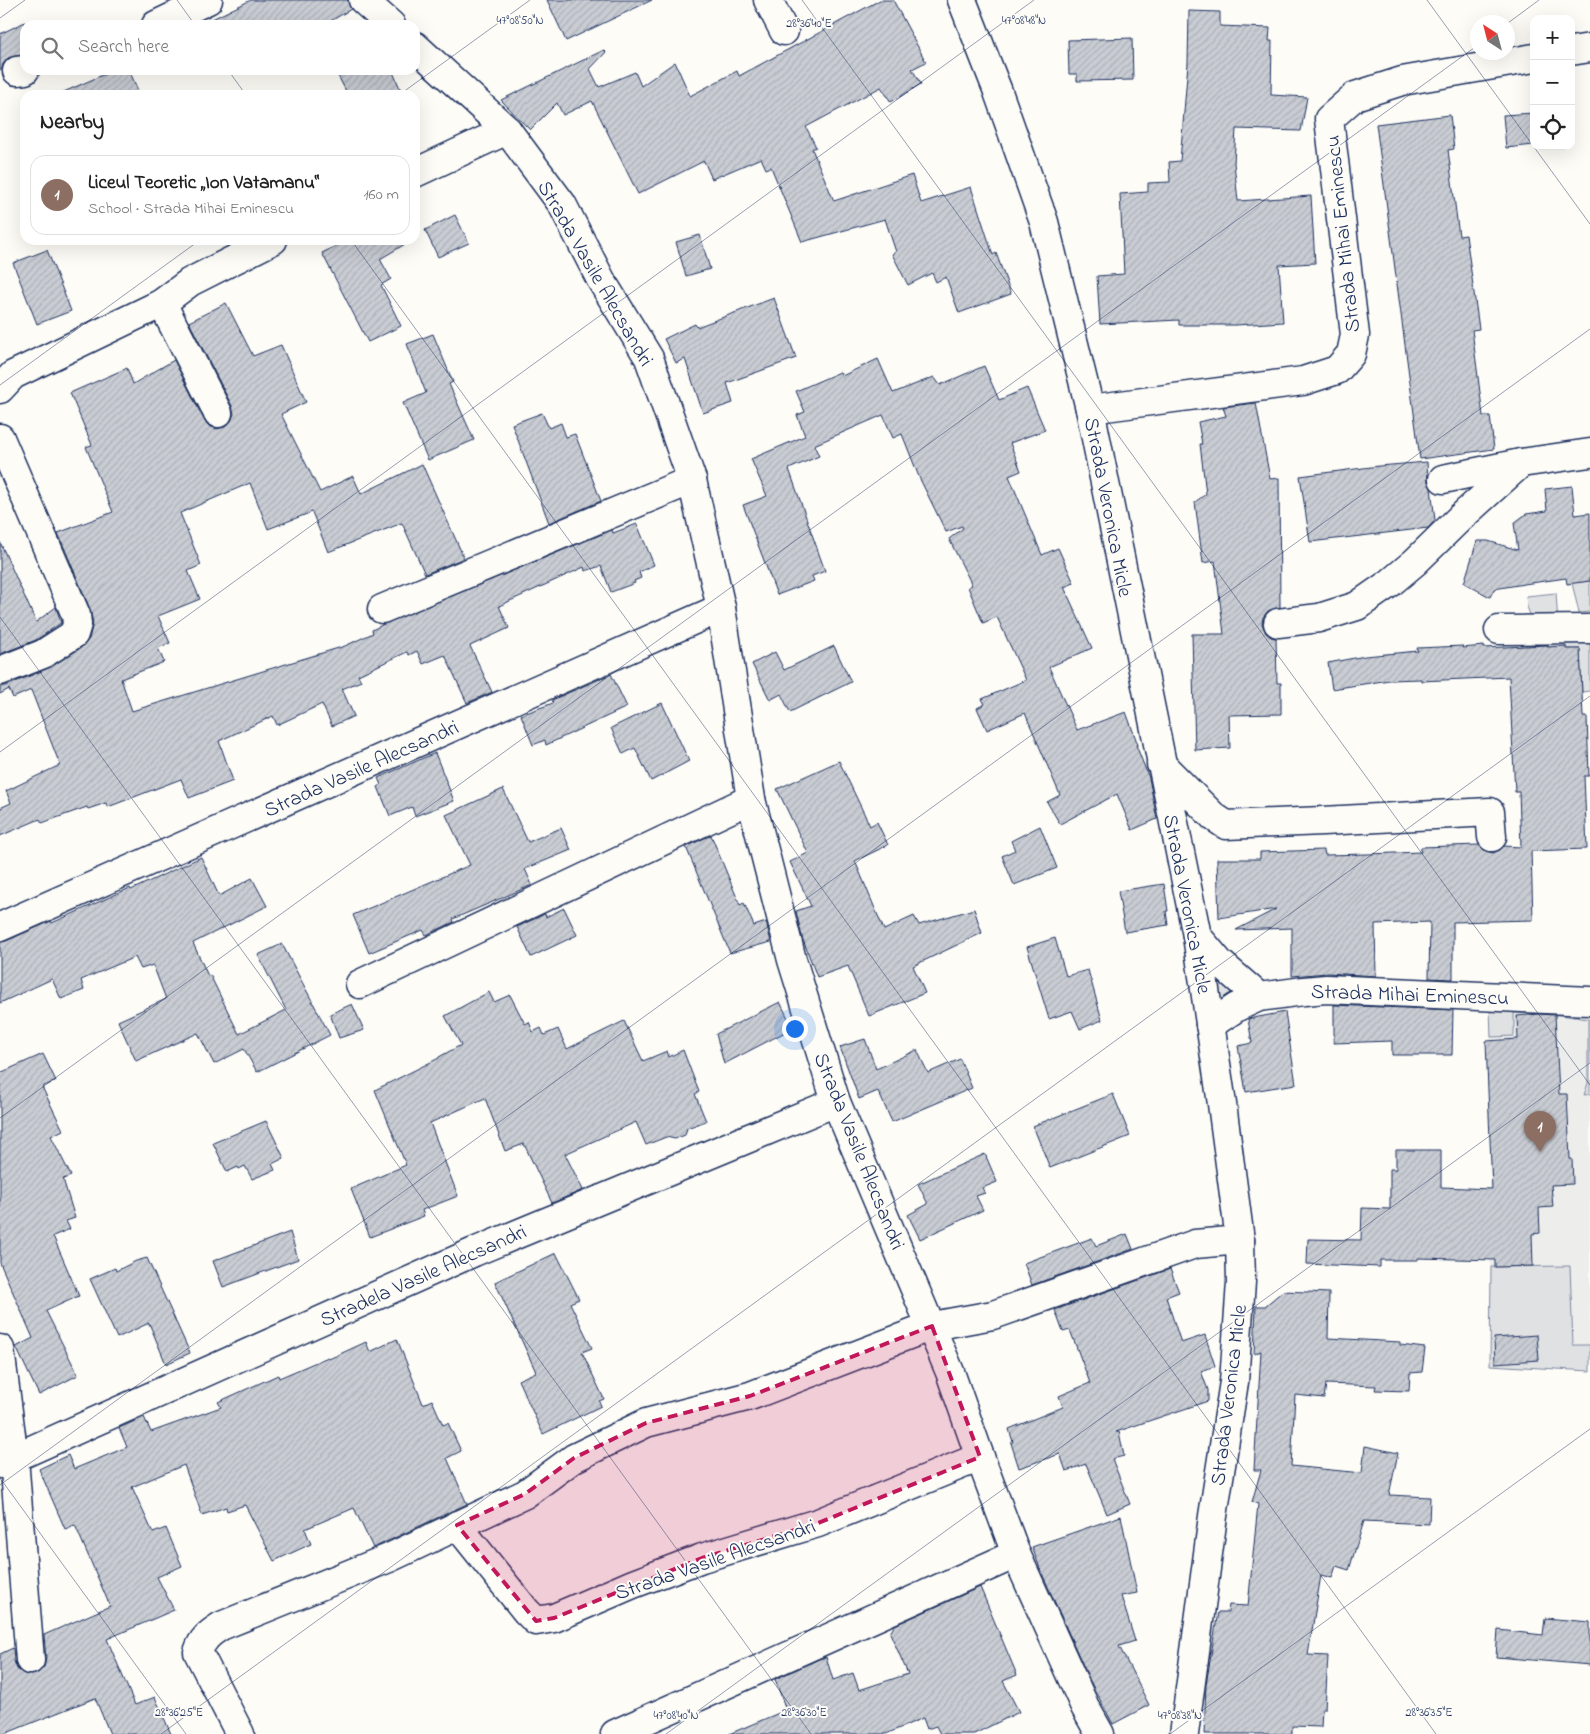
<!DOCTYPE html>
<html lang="en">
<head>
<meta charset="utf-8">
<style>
  body { margin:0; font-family:"Indie Flower",sans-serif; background:#f6f6f6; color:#222 }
  .controls { position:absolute; right:15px; top:15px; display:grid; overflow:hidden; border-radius:10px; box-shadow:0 5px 20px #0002 }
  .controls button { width:45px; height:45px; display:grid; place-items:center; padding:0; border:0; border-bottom:1px solid #e0e0e0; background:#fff; color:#222; font:25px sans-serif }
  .compass { position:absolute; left:1470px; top:15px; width:45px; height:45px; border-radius:50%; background:#fff; box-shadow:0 5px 20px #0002; rotate:324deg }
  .you { position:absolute; left:794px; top:1028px; width:18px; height:18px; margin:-12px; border:4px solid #fff; border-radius:50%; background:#1a73e8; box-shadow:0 0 0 8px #1a73e833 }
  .badge { display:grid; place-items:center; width:32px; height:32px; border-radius:50%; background:#d1495b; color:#fff; font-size:16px; font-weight:700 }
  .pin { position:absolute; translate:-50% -41px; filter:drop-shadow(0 1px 2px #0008) }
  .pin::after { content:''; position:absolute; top:26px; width:18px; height:15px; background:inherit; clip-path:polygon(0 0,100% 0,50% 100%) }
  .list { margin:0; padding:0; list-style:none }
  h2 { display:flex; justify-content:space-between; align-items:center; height:65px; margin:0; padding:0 20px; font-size:21px }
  h2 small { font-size:16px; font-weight:400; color:#767676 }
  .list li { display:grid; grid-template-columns:32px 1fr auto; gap:15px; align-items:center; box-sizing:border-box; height:80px; margin:0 10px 10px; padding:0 10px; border:1px solid #e0e0e0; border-radius:15px }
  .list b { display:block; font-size:19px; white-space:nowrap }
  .list p { margin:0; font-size:16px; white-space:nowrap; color:#767676 }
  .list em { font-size:16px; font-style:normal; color:#767676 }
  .icon { flex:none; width:28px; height:28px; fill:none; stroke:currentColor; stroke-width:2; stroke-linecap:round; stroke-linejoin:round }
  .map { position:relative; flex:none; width:1590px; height:1734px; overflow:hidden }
  .search { position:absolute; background:#fff; box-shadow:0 5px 20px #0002; left:20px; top:20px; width:400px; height:55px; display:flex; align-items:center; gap:12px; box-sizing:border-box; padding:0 18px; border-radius:15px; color:#767676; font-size:19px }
  .panel { position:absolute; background:#fff; box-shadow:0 5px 20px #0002; left:20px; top:90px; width:400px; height:155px; border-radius:15px }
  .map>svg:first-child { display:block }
</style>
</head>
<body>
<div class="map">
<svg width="1590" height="1734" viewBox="0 0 1590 1734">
  <defs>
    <pattern id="building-hatch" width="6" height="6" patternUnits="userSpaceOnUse" patternTransform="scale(1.25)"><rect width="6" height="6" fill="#c9ccd3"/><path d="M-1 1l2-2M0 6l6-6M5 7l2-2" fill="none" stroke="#acb0b8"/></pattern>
  </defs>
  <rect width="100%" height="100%" fill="#fdfcf7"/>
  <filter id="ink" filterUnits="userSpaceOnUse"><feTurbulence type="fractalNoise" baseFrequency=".02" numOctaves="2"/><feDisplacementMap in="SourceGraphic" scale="10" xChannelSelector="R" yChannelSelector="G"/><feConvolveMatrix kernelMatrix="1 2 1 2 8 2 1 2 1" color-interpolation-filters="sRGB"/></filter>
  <g filter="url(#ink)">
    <path fill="#edeeec" d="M1590,1006V1371L1490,1365V1009Z"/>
    <g fill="#e0e1e3" stroke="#7e88a0">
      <path d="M1590,581V612L1579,613L1572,583Z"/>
      <path d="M1556,593L1558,623L1534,625L1527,607L1526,596Z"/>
      <path d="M1590,638V691L1582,692L1580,649H1566V646L1547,647L1526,650V644Z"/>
      <path d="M1210,965L1245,996L1219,1010Z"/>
      <path d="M1590,1006V1094L1584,1095L1588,1083V1019L1560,1015L1514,1013V1036L1491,1037L1490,1009Z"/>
      <path d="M1570,1266L1573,1345H1590V1371L1490,1365L1491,1267Z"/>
    </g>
    <g fill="url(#building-hatch)" stroke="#1b2f5e">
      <path d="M251,0H348L351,9L324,25H200Z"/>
      <path d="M547,0H652L566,41Z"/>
      <path d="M880,0H893L926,62L912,69L921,84L891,102L881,87L806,127L816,147L812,149L834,201L912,175L921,203L971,187L993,255L996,253L1011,294L959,313L946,277L936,282L932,273L908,285L892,254L896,252L885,219L802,242L771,167L766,169L761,158L712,179L704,161L638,194L592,101L563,115L557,103L530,130L501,100L604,50L606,52L590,69L599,87L635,72L641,86L675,62L690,96L737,71L739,76Z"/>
      <path d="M1189,11L1220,12V26L1270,28L1269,41H1272L1271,95L1307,97L1301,131L1236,129L1234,163L1238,201L1311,196L1315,263L1279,265L1283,322L1236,325H1179V320L1100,324L1097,276L1124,274L1120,194L1148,192V183L1170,182L1169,162L1180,161L1188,63Z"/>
      <path d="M25,22V55L15,56L8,58L3,64L2,69L0,70V34Z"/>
      <path d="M1132,38L1133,80L1077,81V74H1069L1068,40Z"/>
      <path d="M114,70H129L140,95H57Z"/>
      <path d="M335,70H392L403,95H348Z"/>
      <path d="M1534,113V145L1506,148L1503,115Z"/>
      <path d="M1450,115L1454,149L1448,150L1459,236L1466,235L1479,329L1472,330L1483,416H1490L1494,449L1420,459L1376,124Z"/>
      <path d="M455,215L469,243L438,257L425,230Z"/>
      <path d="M700,235L710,269L686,276L676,242Z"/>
      <path d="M348,240H412L380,259L391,279L381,285L401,326L368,342L322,253Z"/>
      <path d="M47,250L71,311L37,324L13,263Z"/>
      <path d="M774,298L796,358L727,383L733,403L703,413L685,359L676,363L664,339L695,324L697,327Z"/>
      <path d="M226,303L253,356L281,345L306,402L281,414L320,492L353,476L361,494L422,464L464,558L425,574L402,523L328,552L312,512L268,529L250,483L180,513L201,565L188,571L200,599L158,616L170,643L158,648L164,662L121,679L132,711L345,646L373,633L372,630L384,624L612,530L613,533L637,524L654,565L639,572L641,578L634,581L635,583L611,592L601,566L585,571L584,567L499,606L509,628L470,646L492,692L467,703L445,655L423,664L417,651L409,655L407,652L358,675L361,681L342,689L354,716L332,726L322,704L277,725L273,716L219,741L233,781L189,798L181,779L108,807L106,803L88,809L87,807L42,823L40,819L0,836V808L11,803L6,791L60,765L31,690L13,698L9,689L0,694V686H6L51,667L82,647L89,639L93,623L90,609L58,533L113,512L86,447L92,445L70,393L127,368L133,384L174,360L204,420L209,426L217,429L225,427L231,421L234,414L232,406L189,322Z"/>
      <path d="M433,334L453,382L449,384L474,440L428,460L403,403L426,393L407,344Z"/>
      <path d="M878,359L893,393L934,377L940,385L984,366L999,400L1027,388L1045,430L1010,443L1021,471L1009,476L1042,555L1058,548L1074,583L1064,587L1092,648L1049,667L1077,730L1126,712L1138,745H1136L1149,778L1157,819L1132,830L1117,794L1060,824L1047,802L1060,795L1025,713L987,730L977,708L985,704L982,699L1026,680L997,617L983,623L968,587L972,585L949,539L963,528L962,526L946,532L919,477L902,434L893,438L883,415L814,445L819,456L789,469L825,571L812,576L814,581L777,595L743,505L767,496L751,459L805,436L797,415L805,412L796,391L840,372L842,376Z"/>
      <path d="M1256,403L1270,479L1279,478L1280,607L1268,611L1263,617L1262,624L1266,633L1271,637L1276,638L1277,683H1281V714L1229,715L1230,748L1195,750L1192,634H1224L1215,561L1203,563L1195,502L1206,494L1200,444H1202L1198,422L1226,416L1223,407Z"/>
      <path d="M542,413L549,428L561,423L566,437L575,434L601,501L549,523L512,424Z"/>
      <path d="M1427,462L1428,482L1431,488L1435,520L1428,528L1310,542L1300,476L1379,466Z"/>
      <path d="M1572,486L1575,515L1590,513V581L1567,584L1566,578L1524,584L1494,589L1490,597L1464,583L1477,541H1488L1518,550L1514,523L1526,514L1547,511L1545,489Z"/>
      <path d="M0,542L36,622L56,607L61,623L36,640L0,654Z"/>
      <path d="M1547,645V647L1566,646V649H1580L1583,717H1587L1589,776H1584L1587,849L1531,851L1533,920L1453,922V979H1452L1429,978L1430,922L1375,924L1376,976L1327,973L1292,976V928L1236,930L1276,909L1219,918L1217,859H1260V852L1324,850L1325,855L1368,854L1421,852V847L1479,845L1485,851L1493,853L1500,850L1504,846L1521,847L1519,792H1515L1509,677L1421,681V679L1389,680L1332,689L1328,663L1365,656L1418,651L1417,648L1463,646L1462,648L1484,646V648Z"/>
      <path d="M834,646L851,682L790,712L781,694L770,700L752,664L775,652L784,670Z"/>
      <path d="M611,674L627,707L546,745L545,740L533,745L521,715L553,703L552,700Z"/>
      <path d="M662,703L689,761L651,781L635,748L623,754L611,728Z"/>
      <path d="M435,753L454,801L415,816L412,807L390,816L378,787L381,785L378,778Z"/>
      <path d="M839,761L870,826L877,822L888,845L855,861L884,930L914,916L919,925L974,909L982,933L913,966L925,993L869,1016L848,966L817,977L802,937L796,911L811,906L790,862L808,853L777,789Z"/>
      <path d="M503,789L528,842L561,828L571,850L525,869L532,885L453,919L454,922L426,935L423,930L369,953L353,915L470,865L446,815Z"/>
      <path d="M1040,826L1057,868L1014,885L1002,856L1015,850L1011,841Z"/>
      <path d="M711,835L740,905L744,903L754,926L766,922L771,942L730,953L686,847Z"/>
      <path d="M201,857L219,896L252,878L267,906L193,943L208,976L210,975L239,1034L286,1010L258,955L282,944L330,1035L257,1072L244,1049L214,1064L198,1033L136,1061L118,1021L166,999L153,965L141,969L135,957L81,980L84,990L61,999L52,979L0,1003V942L6,941L51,921L52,923L130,888L131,890Z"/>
      <path d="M1164,884L1168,911H1166L1168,925L1125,932L1118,891Z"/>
      <path d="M564,908L577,935L531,957L517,927L545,914L546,917Z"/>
      <path d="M1055,938L1066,976L1088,970L1102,1020L1080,1029L1072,1011L1049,1019L1027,947Z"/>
      <path d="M489,992L494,1002L510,995L525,1024L529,1022L533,1032L541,1028L544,1035L558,1029L567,1049L624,1021L643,1061L667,1051L669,1057L683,1050L699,1092L695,1094L706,1121L687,1128L685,1135L675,1139L666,1137L646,1145L636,1122L565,1154L583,1190L552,1203L524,1144L505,1151L485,1098L430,1123L458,1196L422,1210L424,1216L370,1237L351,1189L406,1165L375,1090L439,1058V1057L461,1045L445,1016Z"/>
      <path d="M780,1002L793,1028L724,1064L716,1034Z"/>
      <path d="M352,1004L364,1030L339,1038L330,1014Z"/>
      <path d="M1334,1005L1453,1010L1452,1055H1392V1041L1334,1043Z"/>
      <path d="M1285,1012L1296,1084L1246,1092L1238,1046L1252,1043L1248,1019Z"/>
      <path d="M1539,1014L1555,1015L1559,1094H1567L1570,1159H1572L1573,1184L1551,1185L1553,1207L1539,1208L1540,1233L1532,1234L1533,1266L1495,1267V1260L1418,1258V1260H1380V1267L1307,1264L1308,1239L1361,1240L1362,1208L1390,1209V1169H1396V1150H1441V1187L1492,1189L1486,1041L1518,1039L1517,1016Z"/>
      <path d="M865,1039L876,1069L917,1050L928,1073L960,1059L972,1088L892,1122L878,1091L859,1099L840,1047Z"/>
      <path d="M43,1054L56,1081L42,1087L63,1130L51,1136L71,1176L63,1179L75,1218L66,1221L70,1229L53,1236L79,1296L46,1311L78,1375L39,1395L16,1347L33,1338L0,1263V1073Z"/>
      <path d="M1113,1094L1130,1136L1050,1168L1033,1126Z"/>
      <path d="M266,1121L284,1158L272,1164L275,1170L252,1179L245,1166L239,1169L238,1167L227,1172L213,1143Z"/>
      <path d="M985,1154L997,1182L982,1188L985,1193L976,1196L983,1210L920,1239L908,1215L928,1204L918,1184Z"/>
      <path d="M290,1232L298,1259L223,1287L213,1261Z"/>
      <path d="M1127,1234L1133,1249L1032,1285L1024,1263L1092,1238L1096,1246Z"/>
      <path d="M556,1253L579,1299L570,1303L592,1348L582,1352L604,1399L599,1401L601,1406L543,1434L518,1380L536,1372L495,1282Z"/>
      <path d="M147,1258L190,1353L166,1364L149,1323L117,1338L90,1279L115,1268L116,1271L136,1261Z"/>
      <path d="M1170,1269L1179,1292L1166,1297L1181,1343L1205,1335L1215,1366L1201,1371L1208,1390V1401L1116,1432H1119L1124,1456L1112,1459L1130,1504L1107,1514L1086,1464L1066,1471L1060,1454L1019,1468L1011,1443L1013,1442L1009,1429L1063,1407L1059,1396L1090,1383L1070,1330L1063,1332L1055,1310Z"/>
      <path d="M1283,1291L1329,1293L1328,1338L1400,1342V1345L1425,1348L1422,1372L1410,1373L1409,1391L1375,1390L1376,1386L1326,1384L1324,1398L1295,1395L1291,1466L1362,1473L1365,1446L1398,1453L1389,1495L1430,1497L1429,1524L1364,1521L1349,1570L1336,1566L1332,1578L1321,1575L1308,1655L1328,1656L1325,1709H1322L1321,1727L1292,1726V1734H1204L1206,1685L1218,1612H1228L1229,1605L1248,1606L1258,1504L1252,1502L1261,1470H1254L1261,1351L1254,1354L1256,1306H1265Z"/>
      <path d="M1537,1335L1539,1360L1495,1363L1494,1338Z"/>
      <path d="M397,1339L423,1404L432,1400L443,1425L448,1423L461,1451L447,1458L467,1504L373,1548L354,1508L305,1529L311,1544L274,1561L245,1505L227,1511L226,1507L202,1515L184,1465L132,1487L153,1533L166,1528L182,1566L157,1577L174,1610L107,1639L135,1705L155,1697L171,1734H110L95,1698L4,1734H0V1654L13,1648L14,1661L17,1669L24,1674L32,1675L38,1673L44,1667L46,1659L44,1635L110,1606L75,1525L65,1529L39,1469L68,1455L74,1469L127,1447L119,1428L144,1417L151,1432L221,1407L218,1402L278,1375L279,1378L328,1357L329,1359L366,1342L370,1352Z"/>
      <path d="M1121,1516L1137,1593L1121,1596L1135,1641L1119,1646L1149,1705L1113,1724L1090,1681L1041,1571L1032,1547Z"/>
      <path d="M980,1587L1017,1675L1003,1681L1019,1712L974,1734H940L936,1726L927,1729L923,1718L886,1734H729L786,1710L775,1679L819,1659L826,1657L833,1680L853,1673L859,1690L908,1674L890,1633L895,1625Z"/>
      <path d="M1545,1618L1590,1622V1665L1496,1657L1498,1630L1543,1635Z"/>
    </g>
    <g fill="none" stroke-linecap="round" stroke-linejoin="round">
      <g stroke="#1b2f5e" stroke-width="31">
        <g id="minor">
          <path d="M363,0L391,25"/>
          <path d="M768,0L784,31"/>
          <path d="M962,0L997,89L1044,222L1090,409L1197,936L1222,1104L1240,1240L1241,1282L1234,1382L1213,1516L1184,1734"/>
          <path d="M156,25L208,0"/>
          <path d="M415,46L507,130L562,204L601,280L649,358L692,480L721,608L751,799L792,960L836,1102L950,1372L980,1457L1016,1554L1085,1707L1100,1734"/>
          <path d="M1571,51L1590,48"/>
          <path d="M17,71L25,70"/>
          <path d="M415,173L507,130"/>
          <path d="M162,303L218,413"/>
          <path d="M0,389L13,375L150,309L162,303L190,282L273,240"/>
          <path d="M1090,409L1303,381L1337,370L1351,354L1355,335L1329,119L1355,96L1402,81L1534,58"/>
          <path d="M0,438L76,615L77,624L74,634L43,654L0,671"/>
          <path d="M1443,479L1521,463L1590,453"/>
          <path d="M382,609L692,480"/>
          <path d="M1278,623L1319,618L1357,606L1390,583L1415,562L1460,518L1521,463"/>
          <path d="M1499,630L1590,629"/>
          <path d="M1161,764L1214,817L1226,825L1323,821L1490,812L1492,837"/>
          <path d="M0,927L721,608"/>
          <path d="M1197,936L1220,963L1259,997L1304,991L1326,989L1590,1001"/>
          <path d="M360,984L751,799"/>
          <path d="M1210,1025L1237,1007L1259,997"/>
          <path d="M0,1349L14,1458L30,1660"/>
          <path d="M0,1464L474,1252L836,1102"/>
          <path d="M457,1525L526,1611L536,1621L554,1618L633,1584L702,1558L818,1523L980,1457"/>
          <path d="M240,1734L198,1652C202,1639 210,1633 221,1626L389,1558L525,1494L574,1458L646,1423L750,1396L932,1326L993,1315L1195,1244L1240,1240"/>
          <path d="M615,1734L1016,1554"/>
        </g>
      </g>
      <use href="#minor" stroke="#fdfcf7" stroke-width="28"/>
    </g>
  </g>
  <path fill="#c2185b" fill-opacity="0.2" stroke="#c2185b" stroke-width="4" stroke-dasharray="10 6" stroke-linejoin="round" d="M932,1326L980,1457L818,1523L702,1558L554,1618L536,1621L457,1525L525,1494L574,1458L646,1423L750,1396Z"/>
  <path fill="none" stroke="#1b2f5e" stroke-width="1" stroke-opacity="0.45" d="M177,0L195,25M802,0L1590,1085M1427,0L1590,224M0,18L25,0M1508,23L1539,0M228,70L246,95M399,95L530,0M351,240L1436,1734M0,385L200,240M0,617L811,1734M0,752L1034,0M0,1118L1478,45M0,1478L186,1734M0,1485L1590,329M161,1734L1590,696M666,1734L1590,1063M1170,1734L1590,1429"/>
  <g text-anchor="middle" stroke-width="4" stroke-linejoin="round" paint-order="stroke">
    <g font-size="21" fill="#1b2f5e" stroke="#fdfcf7">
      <text transform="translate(1342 234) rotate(-96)" y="7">Strada Mihai Eminescu</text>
      <text transform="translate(596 273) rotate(60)" y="7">Strada Vasile Alecsandri</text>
      <text transform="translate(1109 507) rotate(79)" y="7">Strada Veronica Micle</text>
      <text transform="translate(361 768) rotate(-24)" y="7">Strada Vasile Alecsandri</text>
      <text transform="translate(1188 904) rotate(79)" y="7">Strada Veronica Micle</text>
      <text transform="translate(1410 994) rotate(2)" y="7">Strada Mihai Eminescu</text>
      <text transform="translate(860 1151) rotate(68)" y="7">Strada Vasile Alecsandri</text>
      <text transform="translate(423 1275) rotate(-24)" y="7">Stradela Vasile Alecsandri</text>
      <text transform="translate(1228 1395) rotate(-83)" y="7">Strada Veronica Micle</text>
      <text transform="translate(715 1559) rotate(-19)" y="7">Strada Vasile Alecsandri</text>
    </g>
  </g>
  <g font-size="12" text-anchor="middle" fill="#1b2f5e" stroke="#fdfcf7" stroke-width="4" stroke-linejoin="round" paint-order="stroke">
    <text x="520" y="24">47°08'50"N</text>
    <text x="1024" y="24">47°08'48"N</text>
    <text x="809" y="27">28°36'40"E</text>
    <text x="179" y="1716">28°36'25"E</text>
    <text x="804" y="1716">28°36'30"E</text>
    <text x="1429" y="1716">28°36'35"E</text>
    <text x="676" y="1719">47°08'40"N</text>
    <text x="1180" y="1719">47°08'38"N</text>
  </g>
</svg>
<div class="controls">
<button>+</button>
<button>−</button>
<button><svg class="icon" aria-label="locate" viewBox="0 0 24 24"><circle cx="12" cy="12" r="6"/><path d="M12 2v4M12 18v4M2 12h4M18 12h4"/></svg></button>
</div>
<svg class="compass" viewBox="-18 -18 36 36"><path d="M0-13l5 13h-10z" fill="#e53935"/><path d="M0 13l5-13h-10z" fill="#767676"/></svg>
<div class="you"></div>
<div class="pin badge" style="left:1540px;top:1152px;background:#8d6e63">1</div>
<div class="search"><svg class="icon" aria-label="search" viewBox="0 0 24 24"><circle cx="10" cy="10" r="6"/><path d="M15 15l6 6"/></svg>Search here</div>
<section class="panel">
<h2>Nearby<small></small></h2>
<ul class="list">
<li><span class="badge" style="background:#8d6e63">1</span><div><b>Liceul Teoretic „Ion Vatamanu“</b><p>School · Strada Mihai Eminescu</p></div><em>160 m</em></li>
</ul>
</section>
</div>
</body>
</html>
